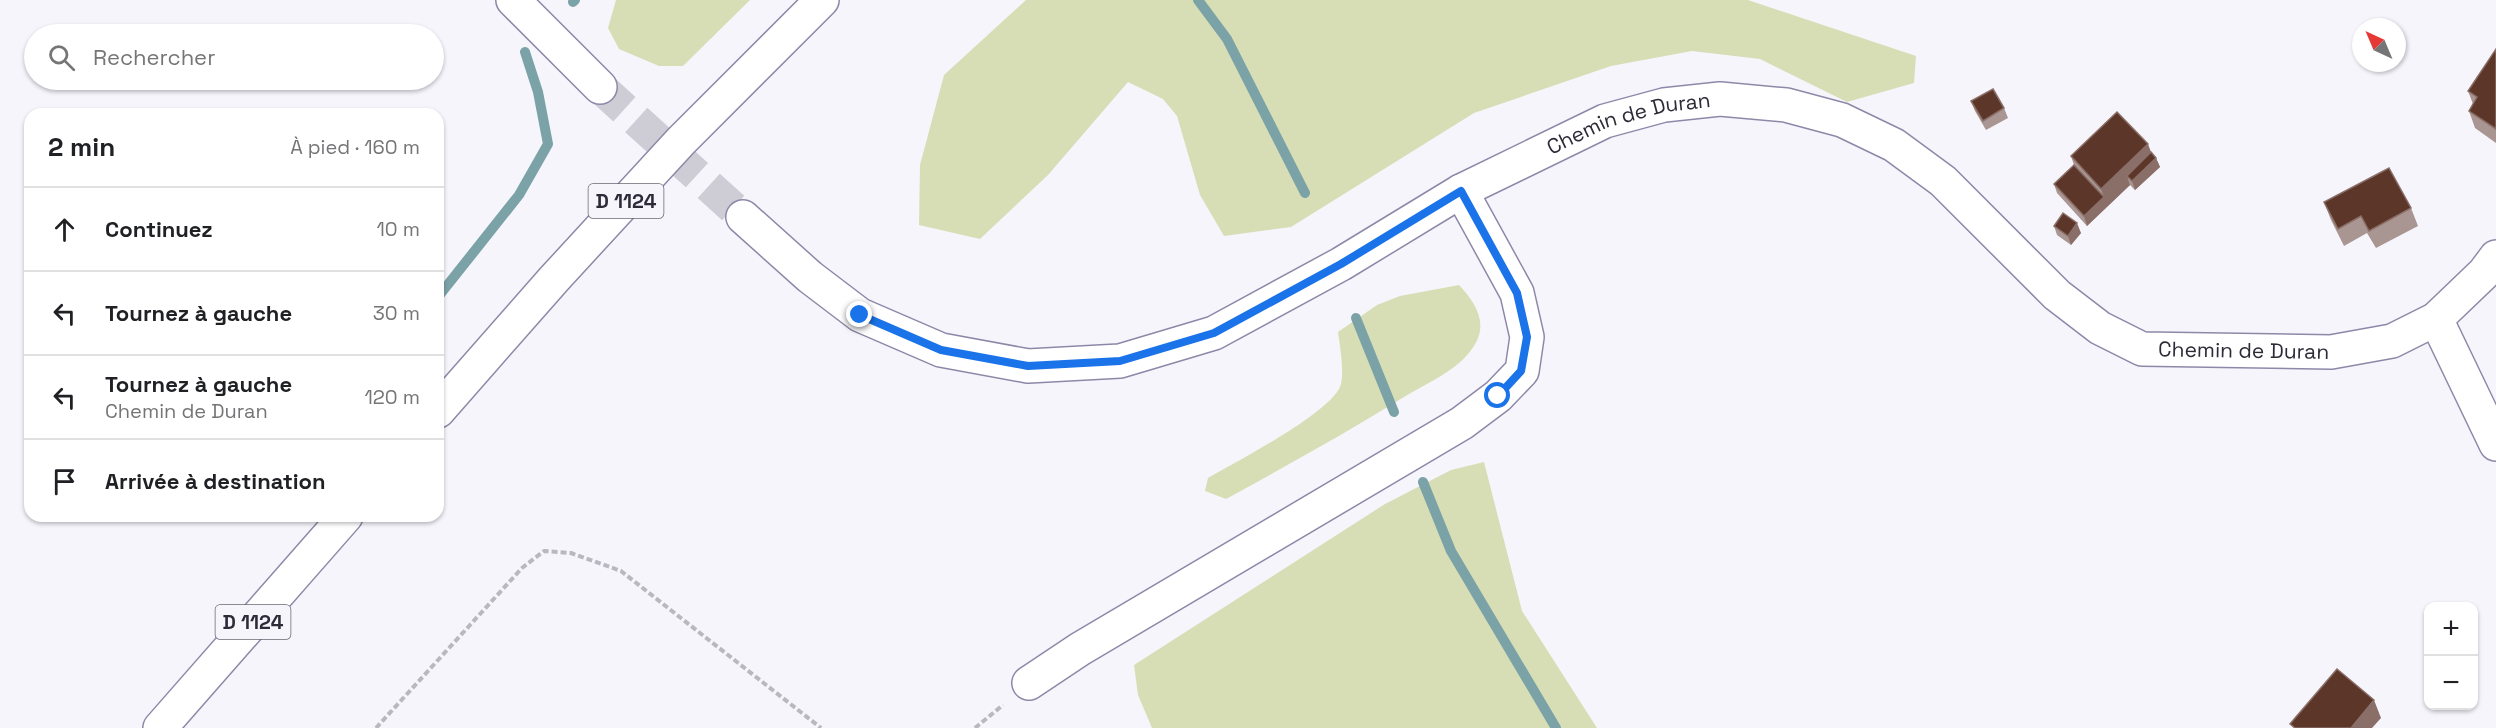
<!DOCTYPE html>
<html lang="fr">
<head>
<meta charset="utf-8">
<style>
  body { margin:0; font-family:"Space Grotesk",sans-serif; background:#f6f6f6; color:#202124 }
  .controls { position:absolute; right:18px; bottom:18px; display:grid; overflow:hidden; border-radius:12px; box-shadow:0 2px 4px #0004 }
  .controls button { width:54px; height:54px; display:grid; place-items:center; padding:0; border:0; border-bottom:2px solid #e0e0e0; background:#fff; color:#202124; font:30px sans-serif }
  .compass { position:absolute; left:2352px; top:18px; width:54px; height:54px; border-radius:50%; background:#fff; box-shadow:0 2px 4px #0004; rotate:316deg }
  .stop { position:absolute; width:18px; height:18px; margin:-14px; border:4px solid #1a73e8; border-radius:50%; background:#fff }
  .stop.end { background:#1a73e8; border-color:#fff; box-shadow:0 2px 6px #0008 }
  .list { margin:0; padding:0; list-style:none }
  h2 { display:flex; justify-content:space-between; align-items:center; height:78px; margin:0; padding:0 24px; font-size:26px }
  h2 small { font-size:20px; font-weight:400; color:#757577 }
  .list li { display:grid; grid-template-columns:39px 1fr auto; gap:18px; align-items:center; box-sizing:border-box; height:84px; padding:0 24px; border-top:2px solid #e0e0e0 }
  .list b { display:block; font-size:22px; white-space:nowrap }
  .list p { margin:0; font-size:20px; white-space:nowrap; color:#757577 }
  .list em { font-size:20px; font-style:normal; color:#757577 }
  .icon { flex:none; width:33px; height:33px; fill:none; stroke:currentColor; stroke-width:2; stroke-linecap:round; stroke-linejoin:round }
  .map { position:relative; flex:none; width:2496px; height:728px; overflow:hidden }
  .search { position:absolute; background:#fff; box-shadow:0 2px 4px #0004; left:24px; top:24px; width:420px; height:66px; display:flex; align-items:center; gap:15px; box-sizing:border-box; padding:0 21px; border-radius:33px; color:#757577; font-size:22px }
  .panel { position:absolute; background:#fff; box-shadow:0 2px 4px #0004; left:24px; top:108px; width:420px; height:414px; border-radius:18px }
  .map>svg:first-child { display:block }
</style>
</head>
<body>
<div class="map">
<svg width="2496" height="728" viewBox="0 0 2496 728">
  <rect width="100%" height="100%" fill="#f6f5fc"/>
  <g fill="#d7deb5">
    <path d="M616,0H750L683,66H659L619,49L608,28Z"/>
    <path d="M1026,0H1748L1916,56L1914,83L1847,102L1760,59L1692,51L1611,66L1474,113L1291,227L1224,236L1200,195L1177,116L1163,99L1128,82L1048,175L980,239L919,225L920,165L944,75Z"/>
    <path d="M1459,285C1475,302 1489,323 1474,346C1459,370 1427,383 1404,397C1346,433 1286,466 1226,499L1205,491L1208,478C1237,461 1327,415 1340,387C1345,375 1340,346 1338,332L1377,305L1400,296Z"/>
    <path d="M1484,462L1522,611L1597,728H1152L1138,695L1134,665L1385,504L1451,470Z"/>
  </g>
  <g fill="none" stroke-linecap="round" stroke-linejoin="round">
    <g stroke="#7ba3a7" stroke-width="10">
      <path d="M1198,0L1227,39L1305,193"/>
      <path d="M573,2L575,0"/>
      <path d="M438,297L519,195L548,144L538,92L525,52"/>
      <path d="M1356,318L1394,412"/>
      <path d="M1423,482L1451,551L1556,728"/>
    </g>
    <path stroke="#cecdd5" stroke-width="33" stroke-dasharray="33 16" stroke-linecap="butt" d="M600,87L743,217"/>
    <g stroke="#8e88a8" stroke-width="36">
      <g id="minor">
        <path d="M513,0L600,87"/>
        <path id="s1" d="M743,217L810,277L860,315L941,350L1028,366L1120,361L1214,333L1341,264L1461,191L1605,121L1664,105L1720,99L1786,105L1842,120L1894,145L1943,181L2057,295L2100,328L2142,349L2331,352L2392,341L2436,319L2484,273L2496,257"/>
        <path d="M2436,319L2496,444"/>
        <path d="M1029,683L1080,649L1462,423L1498,396L1522,371L1527,337L1517,293L1461,191"/>
      </g>
    </g>
    <g stroke="#8e88a8" stroke-width="36">
      <g id="highway">
        <path d="M438,411L554,279L681,141L822,0"/>
        <path d="M160,728L346,516"/>
      </g>
    </g>
    <g stroke="#b9b8c0" stroke-width="4" stroke-dasharray="6 3" stroke-linecap="butt">
      <path d="M376,728L522,568L544,551L571,553L621,571L821,728"/>
      <path d="M975,728L1003,705"/>
    </g>
    <use href="#minor" stroke="#fff" stroke-width="33"/>
    <use href="#highway" stroke="#fff" stroke-width="33"/>
  </g>
  <g fill="#a99692">
    <path d="M2496,49V143L2475,128L2469,111L2473,104L2468,91Z"/>
    <path d="M1971,101L2004,108L2008,118L1986,130L1975,111Z"/>
    <path d="M2151,152L2156,158L2160,167L2135,190L2130,185L2087,226L2057,193L2054,184L2074,165L2071,156Z"/>
    <path d="M2324,202L2411,208L2418,226L2376,248L2367,233L2344,246L2331,220Z"/>
    <path d="M2054,226L2081,233L2071,245L2057,235Z"/>
  </g>
  <g fill="#8a6f68">
    <path d="M2148,144L2154,160L2156,158L2160,167L2135,190L2132,181L2127,176L2130,185L2087,226L2084,216L2104,197L2101,189Z"/>
    <path d="M2077,223L2081,233L2071,245L2068,236Z"/>
    <path d="M2374,700L2381,718L2372,728H2351Z"/>
  </g>
  <g fill="#5c3629" stroke="#8a6f68" stroke-width="1.5">
    <path d="M2496,49V129L2469,111L2477,97L2468,91Z"/>
    <path d="M1993,89L2004,108L1983,121L1971,101Z"/>
    <path d="M2117,112L2148,144L2101,189L2071,156Z"/>
    <path d="M2151,152L2156,158L2132,181L2127,176Z"/>
    <path d="M2074,165L2104,197L2084,216L2054,184Z"/>
    <path d="M2389,168L2411,208L2369,231L2361,216L2338,229L2324,202Z"/>
    <path d="M2063,213L2077,223L2068,236L2054,226Z"/>
    <path d="M2337,669L2374,700L2351,728H2295L2290,724Z"/>
  </g>
  <g fill="none" stroke-linecap="round" stroke-linejoin="round">
    <path stroke="#1a73e8" stroke-width="8" d="M860,315L941,350L1028,366L1120,361L1214,333L1341,264L1461,191L1517,293L1527,337L1521,371L1498,396"/>
  </g>
  <g text-anchor="middle" stroke-width="6" stroke-linejoin="round" paint-order="stroke">
    <g fill="#f6f5fc" stroke="#696873" stroke-width="1.5">
      <rect x="588.5" y="184" width="75" height="34" rx="4.5"/>
      <rect x="215.5" y="605" width="75" height="34" rx="4.5"/>
    </g>
    <g font-size="20" font-weight="bold" fill="#2d2b38">
      <text x="626" y="208">D 1124</text>
      <text x="253" y="629">D 1124</text>
    </g>
    <g font-size="21" fill="#2d2b38" stroke="#f6f5fc">
      <text dy="7" stroke="none"><textPath href="#s1" startOffset="987">Chemin de Duran</textPath></text>
      <text dy="7" stroke="none"><textPath href="#s1" startOffset="1689">Chemin de Duran</textPath></text>
    </g>
  </g>
</svg>
<div class="controls">
<button>+</button>
<button>−</button>
</div>
<svg class="compass" viewBox="-18 -18 36 36"><path d="M0-13l5 13h-10z" fill="#e53935"/><path d="M0 13l5-13h-10z" fill="#757577"/></svg>
<div class="stop" style="left:1498px;top:396px"></div>
<div class="stop end" style="left:860px;top:315px"></div>
<div class="search"><svg class="icon" aria-label="search" viewBox="0 0 24 24"><circle cx="10" cy="10" r="6"/><path d="M15 15l6 6"/></svg>Rechercher</div>
<section class="panel">
<h2>2 min<small>À pied · 160 m</small></h2>
<ul class="list">
<li><svg class="icon" aria-label="ahead" viewBox="0 0 24 24"><path d="M12 20V5M6 11l6-6 6 6"/></svg><div><b>Continuez</b></div><em>10 m</em></li>
<li><svg class="icon" aria-label="left" viewBox="0 0 24 24"><path d="M17 20v-9H6M10 6l-5 5 5 5"/></svg><div><b>Tournez à gauche</b></div><em>30 m</em></li>
<li><svg class="icon" aria-label="left" viewBox="0 0 24 24"><path d="M17 20v-9H6M10 6l-5 5 5 5"/></svg><div><b>Tournez à gauche</b><p>Chemin de Duran</p></div><em>120 m</em></li>
<li><svg class="icon" aria-label="arrive" viewBox="0 0 24 24"><path d="M6 21V4h12l-3 4 3 4H6"/></svg><div><b>Arrivée à destination</b></div></li>
</ul>
</section>
</div>
</body>
</html>
